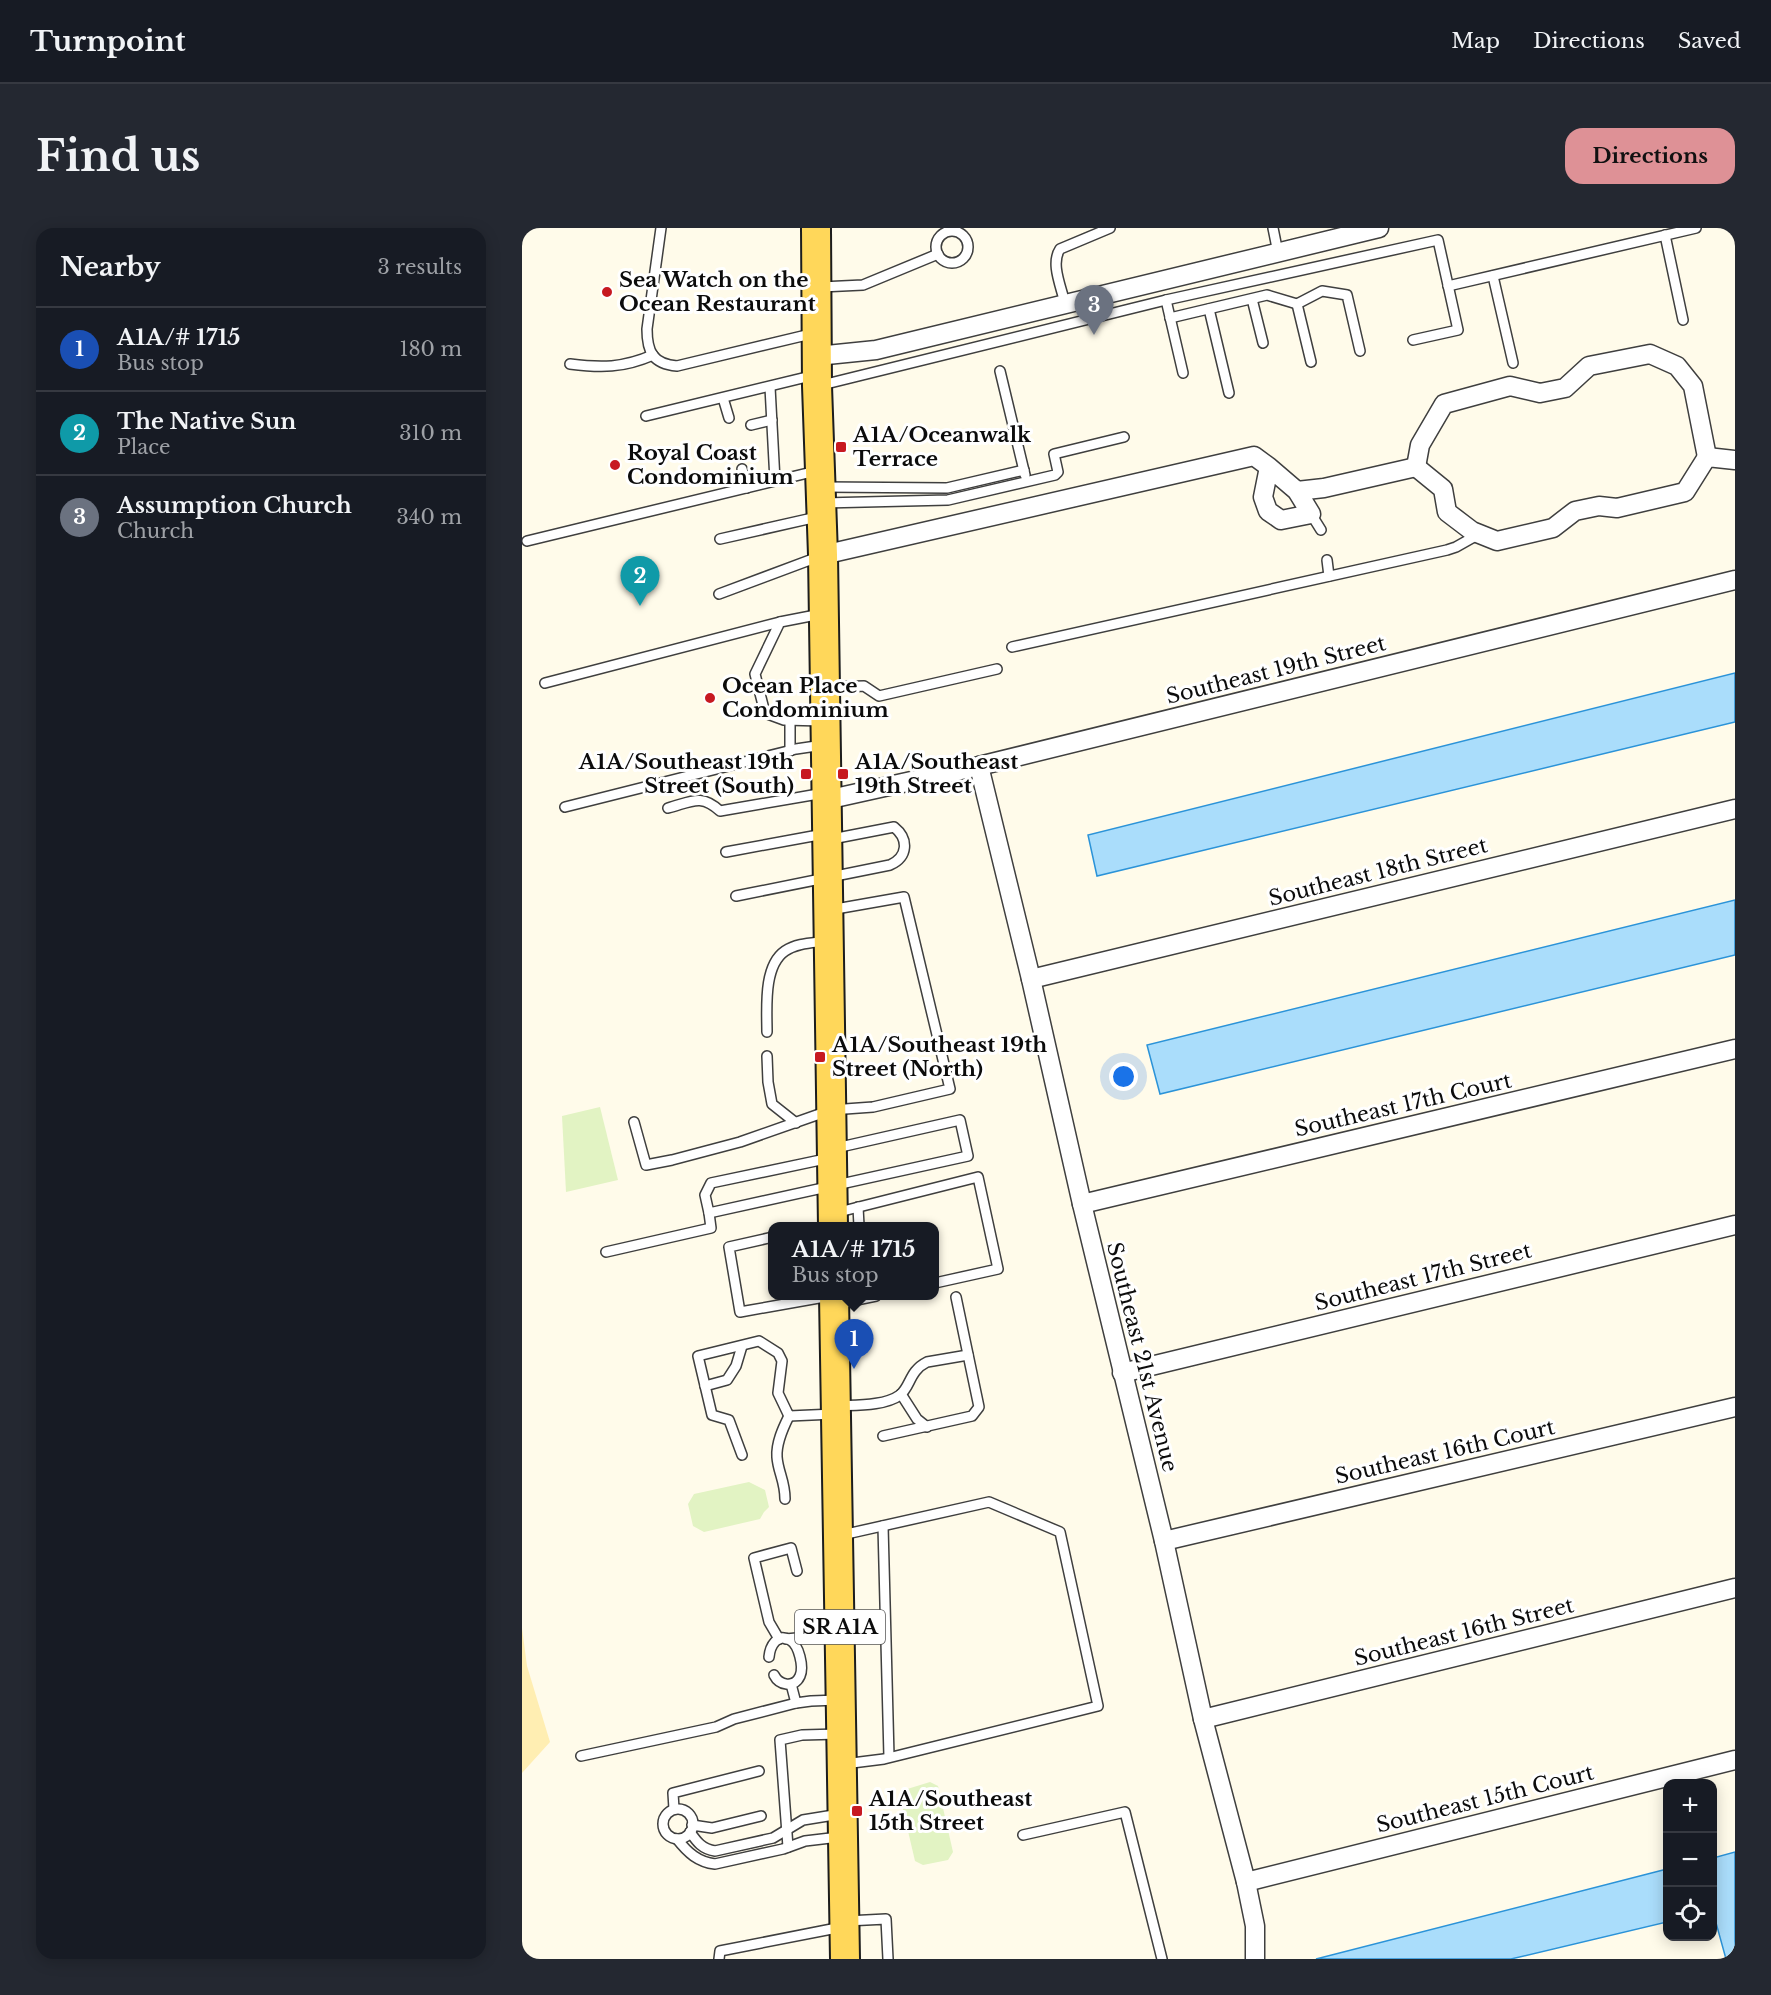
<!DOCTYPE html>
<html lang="en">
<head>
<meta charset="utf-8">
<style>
  body { margin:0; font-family:"Libre Baskerville",serif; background:#242831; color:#f1f3f6 }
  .controls { position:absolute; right:18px; bottom:18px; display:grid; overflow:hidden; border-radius:12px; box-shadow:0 3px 15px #0003 }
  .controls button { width:54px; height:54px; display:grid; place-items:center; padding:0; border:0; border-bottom:2px solid #363941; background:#171b24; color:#f1f3f6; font:30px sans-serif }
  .you { position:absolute; left:602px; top:849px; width:21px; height:21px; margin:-15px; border:4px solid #fff; border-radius:50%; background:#1a73e8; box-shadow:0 0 0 9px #1a73e833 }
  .badge { display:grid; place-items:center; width:39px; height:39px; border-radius:50%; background:#de9196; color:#fff; font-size:20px; font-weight:700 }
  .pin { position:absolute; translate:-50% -50px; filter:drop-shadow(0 2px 3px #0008) }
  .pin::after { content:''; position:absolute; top:32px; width:21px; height:18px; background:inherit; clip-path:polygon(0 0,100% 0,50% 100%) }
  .popup { position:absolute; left:246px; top:994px; width:171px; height:78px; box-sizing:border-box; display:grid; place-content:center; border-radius:12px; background:#171b24; filter:drop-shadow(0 2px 4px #0005); font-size:20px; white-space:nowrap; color:#9ea1a6 }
  .popup b { font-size:22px; color:#f1f3f6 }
  .popup::after { content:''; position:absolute; left:50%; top:100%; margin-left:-12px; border:12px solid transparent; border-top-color:#171b24 }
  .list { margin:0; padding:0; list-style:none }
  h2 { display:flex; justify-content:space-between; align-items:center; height:78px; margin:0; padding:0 24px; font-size:26px }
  h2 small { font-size:20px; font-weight:400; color:#9ea1a6 }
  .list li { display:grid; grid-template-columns:39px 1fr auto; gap:18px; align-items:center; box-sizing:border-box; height:84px; padding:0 24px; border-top:2px solid #363941 }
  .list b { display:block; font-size:22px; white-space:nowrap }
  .list p { margin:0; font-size:20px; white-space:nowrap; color:#9ea1a6 }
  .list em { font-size:20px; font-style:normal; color:#9ea1a6 }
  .icon { flex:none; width:33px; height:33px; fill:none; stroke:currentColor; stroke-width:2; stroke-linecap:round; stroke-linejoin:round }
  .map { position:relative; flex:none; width:1213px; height:1731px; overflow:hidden; border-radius:18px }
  header { display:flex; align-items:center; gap:36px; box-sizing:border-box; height:84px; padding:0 30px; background:#171b24; border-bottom:2px solid #363941 }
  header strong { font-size:28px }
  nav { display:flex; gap:33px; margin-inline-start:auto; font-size:21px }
  .intro { display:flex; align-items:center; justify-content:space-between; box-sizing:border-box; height:144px; padding:0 36px }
  h1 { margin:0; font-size:42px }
  .button { padding:15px 27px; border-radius:18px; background:#de9196; color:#111; font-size:21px; font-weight:700 }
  main { display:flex; gap:36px; padding:0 36px }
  aside { flex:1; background:#171b24; border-radius:18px; box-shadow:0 3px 15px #0003 }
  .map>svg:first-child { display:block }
</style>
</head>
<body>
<header>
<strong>Turnpoint</strong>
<nav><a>Map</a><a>Directions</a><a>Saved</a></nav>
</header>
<div class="intro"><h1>Find us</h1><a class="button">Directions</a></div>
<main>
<aside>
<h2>Nearby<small>3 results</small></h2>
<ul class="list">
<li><span class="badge" style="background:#1a4fb4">1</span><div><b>A1A/# 1715</b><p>Bus stop</p></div><em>180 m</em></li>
<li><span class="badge" style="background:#0f9aa8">2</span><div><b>The Native Sun</b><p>Place</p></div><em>310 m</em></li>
<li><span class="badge" style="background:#6b7280">3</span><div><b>Assumption Church</b><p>Church</p></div><em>340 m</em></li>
</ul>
</aside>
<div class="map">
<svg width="1213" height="1731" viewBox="0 0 1213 1731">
  <rect width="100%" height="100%" fill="#fffbea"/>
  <path fill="#ffeeb2" d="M0,1400L5,1438L28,1514L0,1545Z"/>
  <g fill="#e2f3c3">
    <path d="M78,879L96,952L44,964L40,888Z"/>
    <path d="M227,1254L243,1262L247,1279L242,1284L238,1291L182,1304L171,1298L166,1276L172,1266Z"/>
    <path d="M408,1554L416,1558L431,1624L426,1632L401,1637L393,1633L378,1569L382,1562Z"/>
  </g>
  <g fill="#aaddfb" stroke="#2b93d8" stroke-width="1.5">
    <path d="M1213,445V494L575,648L566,607Z"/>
    <path d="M1213,672V727L638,866L625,817Z"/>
    <path d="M1213,1624V1731H1204L1191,1684V1630Z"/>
    <path d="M1145,1641V1694L989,1731H794Z"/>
  </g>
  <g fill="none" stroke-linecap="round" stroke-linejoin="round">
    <g stroke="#3f3f3f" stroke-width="12">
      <g id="lane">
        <path d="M139,0L125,101C125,124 131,136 155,138L293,105"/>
        <path d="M751,0L756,25"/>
        <circle cx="430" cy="19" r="16"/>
        <path d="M1143,7L1161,92"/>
        <path d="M971,48L991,135"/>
        <path d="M926,58L1174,0"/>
        <path d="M299,59L341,57L416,26"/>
        <path d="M730,71L741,115"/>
        <path d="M644,72L661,145"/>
        <path d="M543,76C540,60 528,36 538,21L588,0"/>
        <path d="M687,81L707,165"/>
        <path d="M648,90L745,67L775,76"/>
        <path d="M789,134L775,76L800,63L825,67L838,123"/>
        <path d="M48,136C79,140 101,140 131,127"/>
        <path d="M478,143L503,247"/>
        <path d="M300,157L644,72L916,12L936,102L891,112"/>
        <path d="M248,159L253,253"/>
        <path d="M201,170L207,190"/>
        <path d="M124,188L293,147"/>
        <path d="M229,197L250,192"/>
        <path d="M220,241L225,260"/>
        <path d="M302,259L425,260L502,242"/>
        <path d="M301,275L426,272L533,247L536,244L532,226L602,209"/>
        <path d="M789,286L799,302"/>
        <path d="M198,311L295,289"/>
        <path d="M5,313L294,243"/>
        <path d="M805,332L807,348"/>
        <path d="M197,366L296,329"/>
        <path d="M299,386L258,394L233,446L243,485L262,492L301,493"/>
        <path d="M490,419L925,322L934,319L957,306"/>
        <path d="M23,455L258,394"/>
        <path d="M305,459L342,458L357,468L475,441"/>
        <path d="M268,492V523"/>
        <path d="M43,579L274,521L301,517"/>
        <path d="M146,580C169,574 179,565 198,583L302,565"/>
        <path d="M204,624L302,606"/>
        <path d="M214,668L368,637C386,629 387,611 372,599L310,611"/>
        <path d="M245,804C245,781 241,738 263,723C275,715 291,715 304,713"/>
        <path d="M245,828L246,854L250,876L274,895"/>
        <path d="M112,894L124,937L150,932L218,914L309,882L351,879L428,861L382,669L308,682"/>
        <path d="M308,930L189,955L183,967L187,985L446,928L438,892L314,920"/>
        <path d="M336,979L337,998"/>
        <path d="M313,985L456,949L476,1041L413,1055"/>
        <path d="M251,1009L207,1019L218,1084L308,1068"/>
        <path d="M84,1024L189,1000L187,985"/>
        <path d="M315,1076L354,1068"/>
        <path d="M183,1158L205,1152L214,1138L220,1118"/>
        <path d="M379,1166L395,1191L405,1199"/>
        <path d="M316,1178C334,1177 363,1178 378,1167C389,1158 387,1143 405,1134L446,1127"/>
        <path d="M361,1208L450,1188L457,1179L434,1069"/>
        <path d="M220,1227L207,1192L190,1187L176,1128L237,1113L256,1125L260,1133L256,1165L267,1188L312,1186"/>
        <path d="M263,1271C263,1253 256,1244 255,1229C254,1215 261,1200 267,1188"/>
        <path d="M361,1298L367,1529"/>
        <path d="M320,1307L467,1274L538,1304L576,1478L362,1531L322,1536"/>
        <path d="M257,1411L247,1394L232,1330L269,1320L275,1343"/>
        <path d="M264,1411L316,1406"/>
        <path d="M247,1429C248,1418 255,1405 268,1412C277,1417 282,1439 278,1448C272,1461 257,1457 252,1447"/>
        <path d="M269,1456L274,1475L289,1473L316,1472"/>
        <path d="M59,1528L194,1499L212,1491L274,1475"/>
        <path d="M152,1581L151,1565L237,1543"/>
        <circle cx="156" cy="1596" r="15"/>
        <path d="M170,1597L190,1600L239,1588"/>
        <path d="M168,1604C175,1614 180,1621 193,1623L251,1610L281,1592L318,1586"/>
        <path d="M501,1607L603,1584L640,1731"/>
        <path d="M155,1611C166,1625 176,1634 193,1636L261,1621L283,1613L317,1609"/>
        <path d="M266,1619L258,1512L280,1507L317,1506"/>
        <path d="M325,1693L364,1691L366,1731"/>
        <path d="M197,1731L198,1723L320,1699"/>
      </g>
    </g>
    <g stroke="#3f3f3f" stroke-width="21">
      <g id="street">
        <path d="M295,128L354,122L857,0"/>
        <path d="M894,239L898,217L922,176L988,158L1018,165L1043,160L1067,138L1128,126L1155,138L1171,158L1185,229"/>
        <path d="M894,239L921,261L925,284L950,303L975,313L1031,300L1053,283L1077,278L1095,280L1163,264L1185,229L1213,232"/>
        <path d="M775,263L802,260L894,239"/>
        <path d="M301,327L732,228L747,239L775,263L789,286L759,292L746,283L741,269L747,239"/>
        <path d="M457,538L509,751L560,976L642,1313L681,1491L724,1654L733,1698V1731"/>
        <path d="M304,572L457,538L1213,352"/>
        <path d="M509,751L1213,581"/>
        <path d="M560,976L1213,821"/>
        <path d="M600,1145L1213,997"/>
        <path d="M642,1313L1213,1179"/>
        <path d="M681,1491L1213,1360"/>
        <path d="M724,1654L1213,1532"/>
      </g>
    </g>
    <g stroke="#1d1d1d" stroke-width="32">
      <g id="primary">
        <path d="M294,0L295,158L301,327L311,998"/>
        <path d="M312,1068L323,1731"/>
      </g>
    </g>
    <use href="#lane" stroke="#fff" stroke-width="9"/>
    <use href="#street" stroke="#fff" stroke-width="18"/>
    <use href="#primary" stroke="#ffd75a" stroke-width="28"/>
  </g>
  <g fill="#c71921" stroke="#fff" stroke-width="2">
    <circle cx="85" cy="64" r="6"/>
    <rect x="313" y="213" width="12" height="12" rx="3"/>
    <circle cx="93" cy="237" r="6"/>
    <circle cx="188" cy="470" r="6"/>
    <rect x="278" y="540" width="12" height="12" rx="3"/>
    <rect x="315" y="540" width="12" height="12" rx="3"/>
    <rect x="292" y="823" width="12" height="12" rx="3"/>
    <rect x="329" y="1577" width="12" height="12" rx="3"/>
  </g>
  <g text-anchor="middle" stroke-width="6" stroke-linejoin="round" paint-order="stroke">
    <rect fill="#fff" stroke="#555" stroke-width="1.5" x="273" y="1382" width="90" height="34" rx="4.5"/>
    <g font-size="20" font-weight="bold" fill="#0c0c0c">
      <text x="318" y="1406">SR A1A</text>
    </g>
    <g font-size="21" font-weight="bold" fill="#0c0c0c" stroke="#fff" text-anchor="start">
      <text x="97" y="59">Sea Watch on the<tspan x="97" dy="24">Ocean Restaurant</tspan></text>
      <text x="331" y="214">A1A/Oceanwalk<tspan x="331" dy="24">Terrace</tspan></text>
      <text x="105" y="232">Royal Coast<tspan x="105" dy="24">Condominium</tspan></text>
      <text x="200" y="465">Ocean Place<tspan x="200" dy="24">Condominium</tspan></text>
      <text x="272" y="541" text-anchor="end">A1A/Southeast 19th<tspan x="272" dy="24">Street (South)</tspan></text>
      <text x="333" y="541">A1A/Southeast<tspan x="333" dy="24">19th Street</tspan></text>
      <text x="310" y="824">A1A/Southeast 19th<tspan x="310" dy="24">Street (North)</tspan></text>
      <text x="347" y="1578">A1A/Southeast<tspan x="347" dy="24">15th Street</tspan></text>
    </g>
    <g font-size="21" fill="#0c0c0c" stroke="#fff">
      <text transform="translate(754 442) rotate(-14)" y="7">Southeast 19th Street</text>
      <text transform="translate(856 644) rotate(-14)" y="7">Southeast 18th Street</text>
      <text transform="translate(881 877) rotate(-13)" y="7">Southeast 17th Court</text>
      <text transform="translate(901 1049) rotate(-14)" y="7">Southeast 17th Street</text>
      <text transform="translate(620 1129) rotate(76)" y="7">Southeast 21st Avenue</text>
      <text transform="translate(923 1224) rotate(-13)" y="7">Southeast 16th Court</text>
      <text transform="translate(942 1404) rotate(-14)" y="7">Southeast 16th Street</text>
      <text transform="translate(963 1571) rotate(-14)" y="7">Southeast 15th Court</text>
    </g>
  </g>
</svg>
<div class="controls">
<button>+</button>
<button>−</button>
<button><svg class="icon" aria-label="locate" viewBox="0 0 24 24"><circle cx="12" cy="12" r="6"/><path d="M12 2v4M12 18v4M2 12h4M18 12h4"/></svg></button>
</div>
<div class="you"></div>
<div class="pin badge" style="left:332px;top:1141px;background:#1a4fb4">1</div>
<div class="popup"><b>A1A/# 1715</b>Bus stop</div>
<div class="pin badge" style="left:118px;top:378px;background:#0f9aa8">2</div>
<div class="pin badge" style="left:572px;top:107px;background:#6b7280">3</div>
</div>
</main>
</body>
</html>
